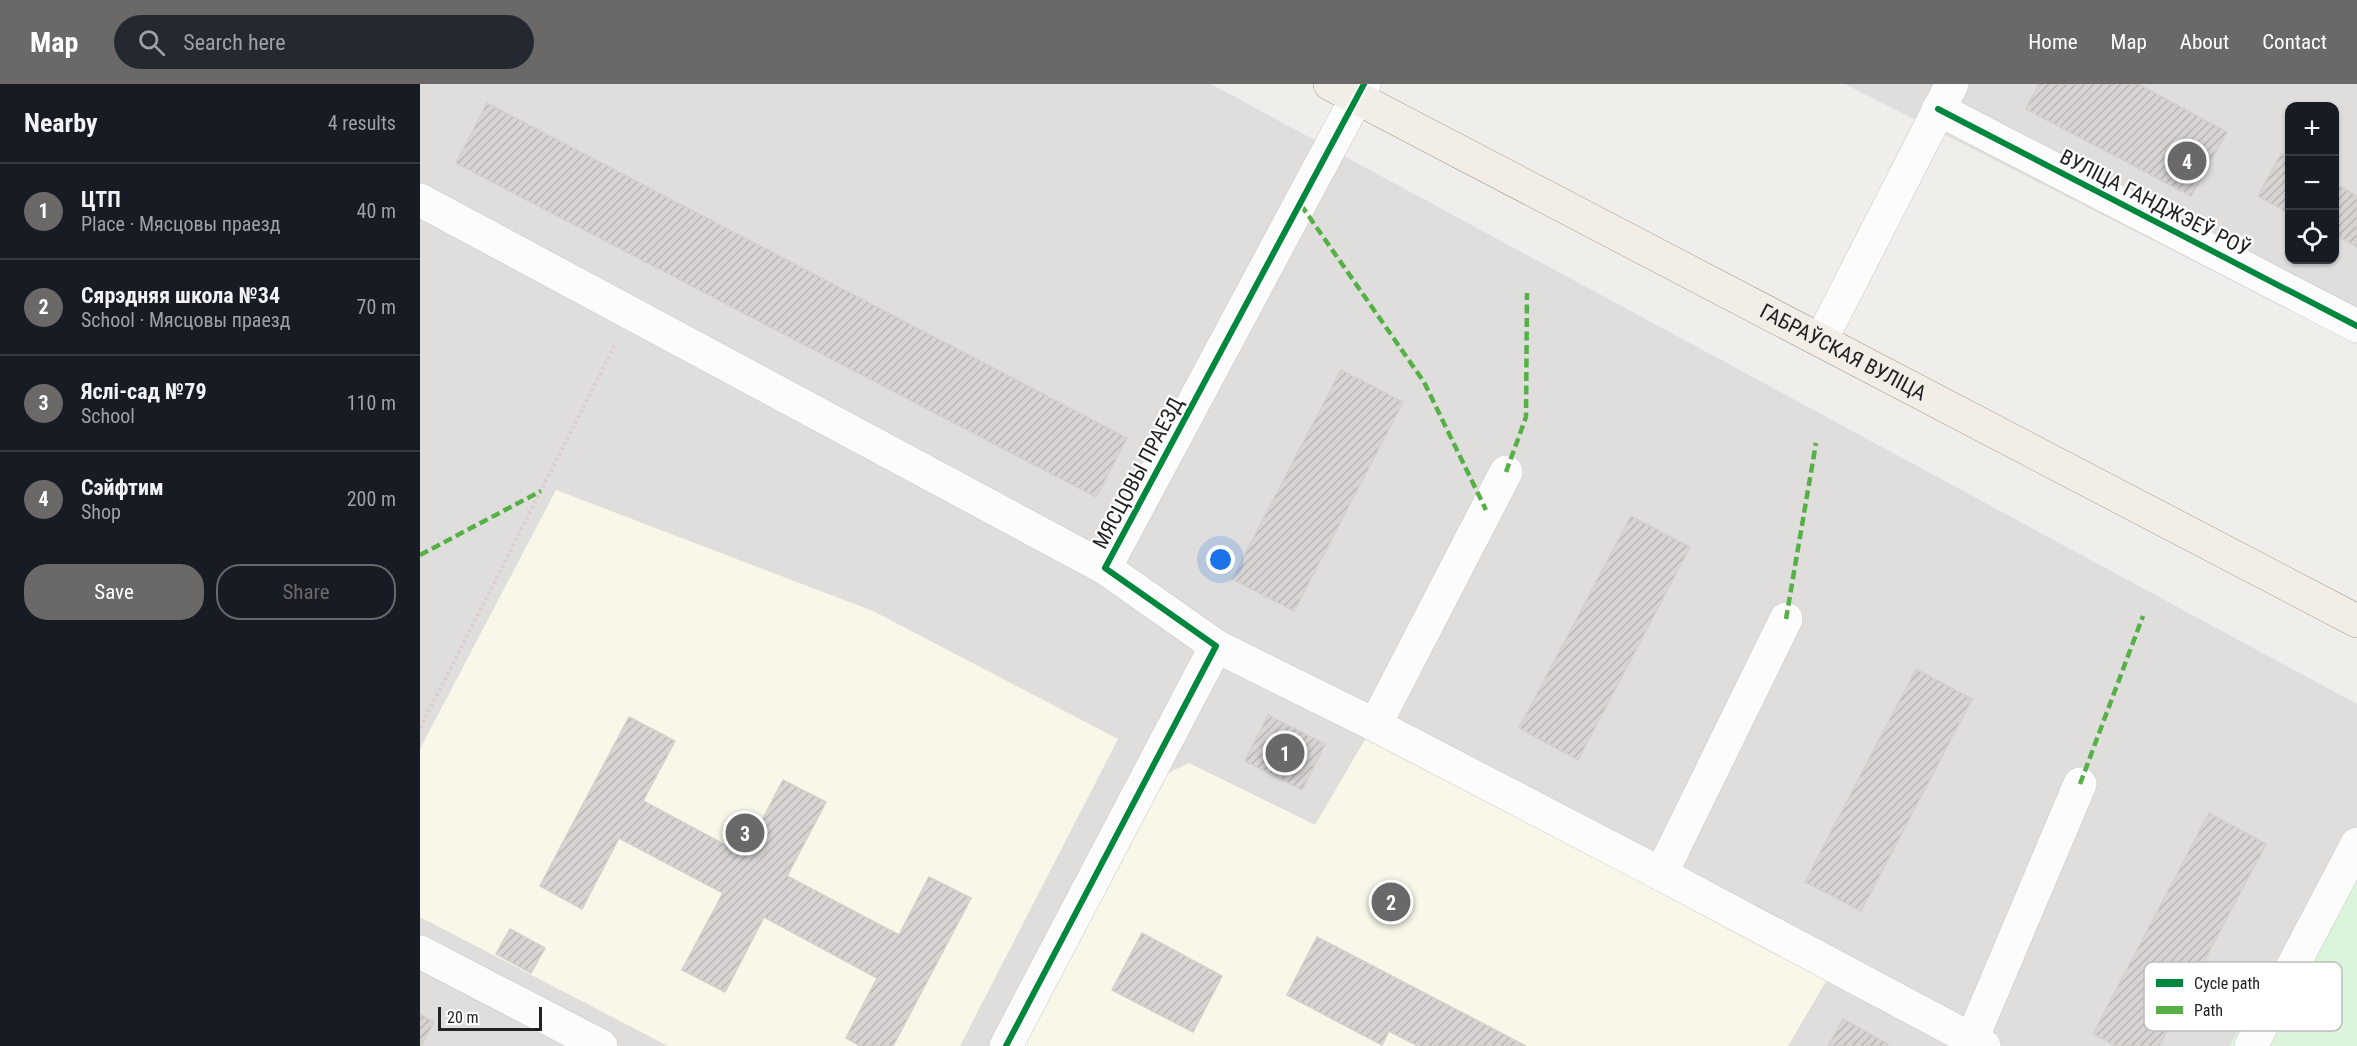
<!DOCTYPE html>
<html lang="en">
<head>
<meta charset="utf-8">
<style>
  body { margin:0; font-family:"Roboto Condensed",sans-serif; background:#242831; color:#f1f3f6 }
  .controls { position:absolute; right:18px; top:18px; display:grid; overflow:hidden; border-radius:12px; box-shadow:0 2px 4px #0004 }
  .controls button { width:54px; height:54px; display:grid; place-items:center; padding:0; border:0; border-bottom:2px solid #363941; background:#171b24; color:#f1f3f6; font:30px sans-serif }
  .scale { position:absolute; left:18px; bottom:15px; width:104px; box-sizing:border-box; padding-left:6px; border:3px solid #222; border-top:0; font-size:16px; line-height:21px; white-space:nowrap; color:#222; -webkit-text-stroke:4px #fff; paint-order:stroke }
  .you { position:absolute; left:801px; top:476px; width:21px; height:21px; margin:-15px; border:4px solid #fff; border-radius:50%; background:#1a73e8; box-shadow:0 0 0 9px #1a73e833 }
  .badge { display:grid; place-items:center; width:39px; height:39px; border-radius:50%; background:#6a6968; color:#fff; font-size:20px; font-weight:700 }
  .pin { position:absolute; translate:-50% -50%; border:3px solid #fff; box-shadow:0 2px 6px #0006 }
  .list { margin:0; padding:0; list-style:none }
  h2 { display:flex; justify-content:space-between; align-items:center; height:78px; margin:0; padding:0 24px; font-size:26px }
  h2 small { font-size:20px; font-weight:400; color:#9ea1a6 }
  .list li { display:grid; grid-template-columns:39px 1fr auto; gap:18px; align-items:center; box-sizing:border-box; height:96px; padding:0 24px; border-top:2px solid #363941 }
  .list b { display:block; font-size:22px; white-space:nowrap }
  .list p { margin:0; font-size:20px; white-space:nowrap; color:#9ea1a6 }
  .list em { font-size:20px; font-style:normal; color:#9ea1a6 }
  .actions { display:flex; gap:12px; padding:18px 24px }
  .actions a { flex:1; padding:14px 0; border:2px solid #6a6968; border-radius:24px; text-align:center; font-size:21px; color:#6a6968 }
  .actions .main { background:#6a6968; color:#fff }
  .icon { flex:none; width:33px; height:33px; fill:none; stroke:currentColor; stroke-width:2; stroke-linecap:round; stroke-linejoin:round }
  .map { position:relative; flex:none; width:1937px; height:962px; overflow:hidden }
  header { display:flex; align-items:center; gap:36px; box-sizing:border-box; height:84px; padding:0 30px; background:#6a6968; color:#fff }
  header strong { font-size:28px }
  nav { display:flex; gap:33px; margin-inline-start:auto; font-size:21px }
  .search { width:420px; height:54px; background:#242831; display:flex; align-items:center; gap:15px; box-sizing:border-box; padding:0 21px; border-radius:33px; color:#9ea1a6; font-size:22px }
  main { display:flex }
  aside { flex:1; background:#171b24 }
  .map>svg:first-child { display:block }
</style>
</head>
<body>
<header>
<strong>Map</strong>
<div class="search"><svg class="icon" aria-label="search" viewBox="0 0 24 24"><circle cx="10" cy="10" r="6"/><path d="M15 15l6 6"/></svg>Search here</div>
<nav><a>Home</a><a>Map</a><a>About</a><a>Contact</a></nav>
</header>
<main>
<aside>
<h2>Nearby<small>4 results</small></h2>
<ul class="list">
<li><span class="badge">1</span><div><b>ЦТП</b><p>Place · Мясцовы праезд</p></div><em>40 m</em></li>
<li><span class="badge">2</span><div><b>Сярэдняя школа №34</b><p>School · Мясцовы праезд</p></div><em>70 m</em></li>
<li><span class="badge">3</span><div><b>Яслі-сад №79</b><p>School</p></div><em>110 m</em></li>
<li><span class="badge">4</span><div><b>Сэйфтим</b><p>Shop</p></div><em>200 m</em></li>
</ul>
<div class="actions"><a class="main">Save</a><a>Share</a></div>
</aside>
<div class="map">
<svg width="1937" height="962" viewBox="0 0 1937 962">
  <defs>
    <pattern id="building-hatch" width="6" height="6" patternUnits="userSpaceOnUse" patternTransform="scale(1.5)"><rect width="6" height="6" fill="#d7d4d2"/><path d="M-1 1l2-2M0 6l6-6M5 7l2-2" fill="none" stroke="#b8b6b4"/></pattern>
  </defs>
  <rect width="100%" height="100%" fill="#f0eeeb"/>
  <g fill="#dfdedc" fill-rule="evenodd">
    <path d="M0,0H791L1937,620V962H0Z"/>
    <path d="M1425,0H1937V260ZM1870,22H1914V176H1870Z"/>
  </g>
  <g fill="#f8f7e8">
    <path d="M136,406L453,527L698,655L540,962H248L0,833V665Z"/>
    <path d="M947,652L1408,894L1368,962H603L746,690L769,679L895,741Z"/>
  </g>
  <path fill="#daf5da" d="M1937,747V962H1809Z"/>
  <g fill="url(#building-hatch)" stroke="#d3d0cc" stroke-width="1.5">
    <path d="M1619,0H1718L1807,48L1771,112L1606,25Z"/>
    <path d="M67,19L707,354L676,413L36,79Z"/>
    <path d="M1861,70L1870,75V122L1866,128L1838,112Z"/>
    <path d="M1914,99L1937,112V163L1914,150Z"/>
    <path d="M921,286L983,318L874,527L812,495Z"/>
    <path d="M1211,432L1270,463L1158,676L1099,644Z"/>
    <path d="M1496,585L1552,615L1441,827L1385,798Z"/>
    <path d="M848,631L905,660L882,706L825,677Z"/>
    <path d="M209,633L255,657L223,717L324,771L363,696L406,718L367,792L479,851L509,793L551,814L473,962H440L426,954L457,894L344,833L305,908L262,886L303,809L199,754L162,825L120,802Z"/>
    <path d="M1789,729L1846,760L1739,962H1696L1673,950Z"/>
    <path d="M90,845L125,864L111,889L76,870Z"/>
    <path d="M722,849L802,892L773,948L692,906Z"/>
    <path d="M897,853L1106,962H998L969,947L962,961L867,911Z"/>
    <path d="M0,930L14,938L1,962H0Z"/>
    <path d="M1423,935L1468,960L1467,962H1408Z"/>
  </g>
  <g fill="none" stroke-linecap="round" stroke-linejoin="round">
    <g stroke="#c9c8c7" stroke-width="34">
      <g id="minor">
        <path d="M1518,25L1937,242"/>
        <path d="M0,116L685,484"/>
        <path d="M1401,256L1532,0"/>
        <path d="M796,562L955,641L1241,790L1564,962"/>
        <path d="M955,641L1086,388"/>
        <path d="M1241,790L1366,535"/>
        <path d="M0,868L181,962"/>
        <path d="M586,962L796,562L685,484L944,0"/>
        <path d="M1549,962L1660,700"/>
        <path d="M1831,962L1937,760"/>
      </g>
    </g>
    <g stroke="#a79c86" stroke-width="34">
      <g id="major">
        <path id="s1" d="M910,0L1937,537"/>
      </g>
    </g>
    <path stroke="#dccecd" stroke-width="4" stroke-dasharray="3 3" stroke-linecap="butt" d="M0,644L196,259"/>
    <use href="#minor" stroke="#fdfcfc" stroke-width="33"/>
    <use href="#major" stroke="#f3ede7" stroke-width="33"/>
    <g stroke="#55b145" stroke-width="4.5" stroke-dasharray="9 4.5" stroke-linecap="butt">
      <path d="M881,121L1004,298L1066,426"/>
      <path d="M1086,388L1106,333L1107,209"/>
      <path d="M0,471L121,407"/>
      <path d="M1366,535L1396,359"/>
      <path d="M1660,700L1723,532"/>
    </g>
    <g stroke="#fff" stroke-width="10">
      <g id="cycleway">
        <path d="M1518,25L1937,242"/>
        <path d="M586,962L796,562L685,484L944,0"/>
      </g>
    </g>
    <use href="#cycleway" stroke="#00873e" stroke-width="6"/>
  </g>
  <g text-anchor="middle" stroke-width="4.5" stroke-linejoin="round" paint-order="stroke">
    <g font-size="21" fill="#222" stroke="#fff">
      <text transform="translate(1735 119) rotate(27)" y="7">ВУЛІЦА ГАНДЖЭЕЎ РОЎ</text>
      <text dy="7" stroke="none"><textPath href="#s1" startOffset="579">ГАБРАЎСКАЯ ВУЛІЦА</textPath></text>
      <text transform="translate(718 389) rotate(-62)" y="7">МЯСЦОВЫ ПРАЕЗД</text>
    </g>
  </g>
  <rect x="1724" y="878" width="198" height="69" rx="9" fill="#fff" stroke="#bdbdbd" stroke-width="1.5"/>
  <rect x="1736" y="895" width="27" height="8" fill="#00873e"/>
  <rect x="1736" y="922" width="27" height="8" fill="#55b145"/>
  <g font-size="16" fill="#222">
    <text x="1774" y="905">Cycle path</text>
    <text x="1774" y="932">Path</text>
  </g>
</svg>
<div class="controls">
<button>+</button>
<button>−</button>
<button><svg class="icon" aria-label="locate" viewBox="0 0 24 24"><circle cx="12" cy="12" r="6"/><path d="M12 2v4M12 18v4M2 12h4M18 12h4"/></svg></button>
</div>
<div class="scale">20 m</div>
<div class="you"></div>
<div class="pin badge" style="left:865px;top:669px">1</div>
<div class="pin badge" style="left:971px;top:818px">2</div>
<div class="pin badge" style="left:325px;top:749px">3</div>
<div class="pin badge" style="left:1767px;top:77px">4</div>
</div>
</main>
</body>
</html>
